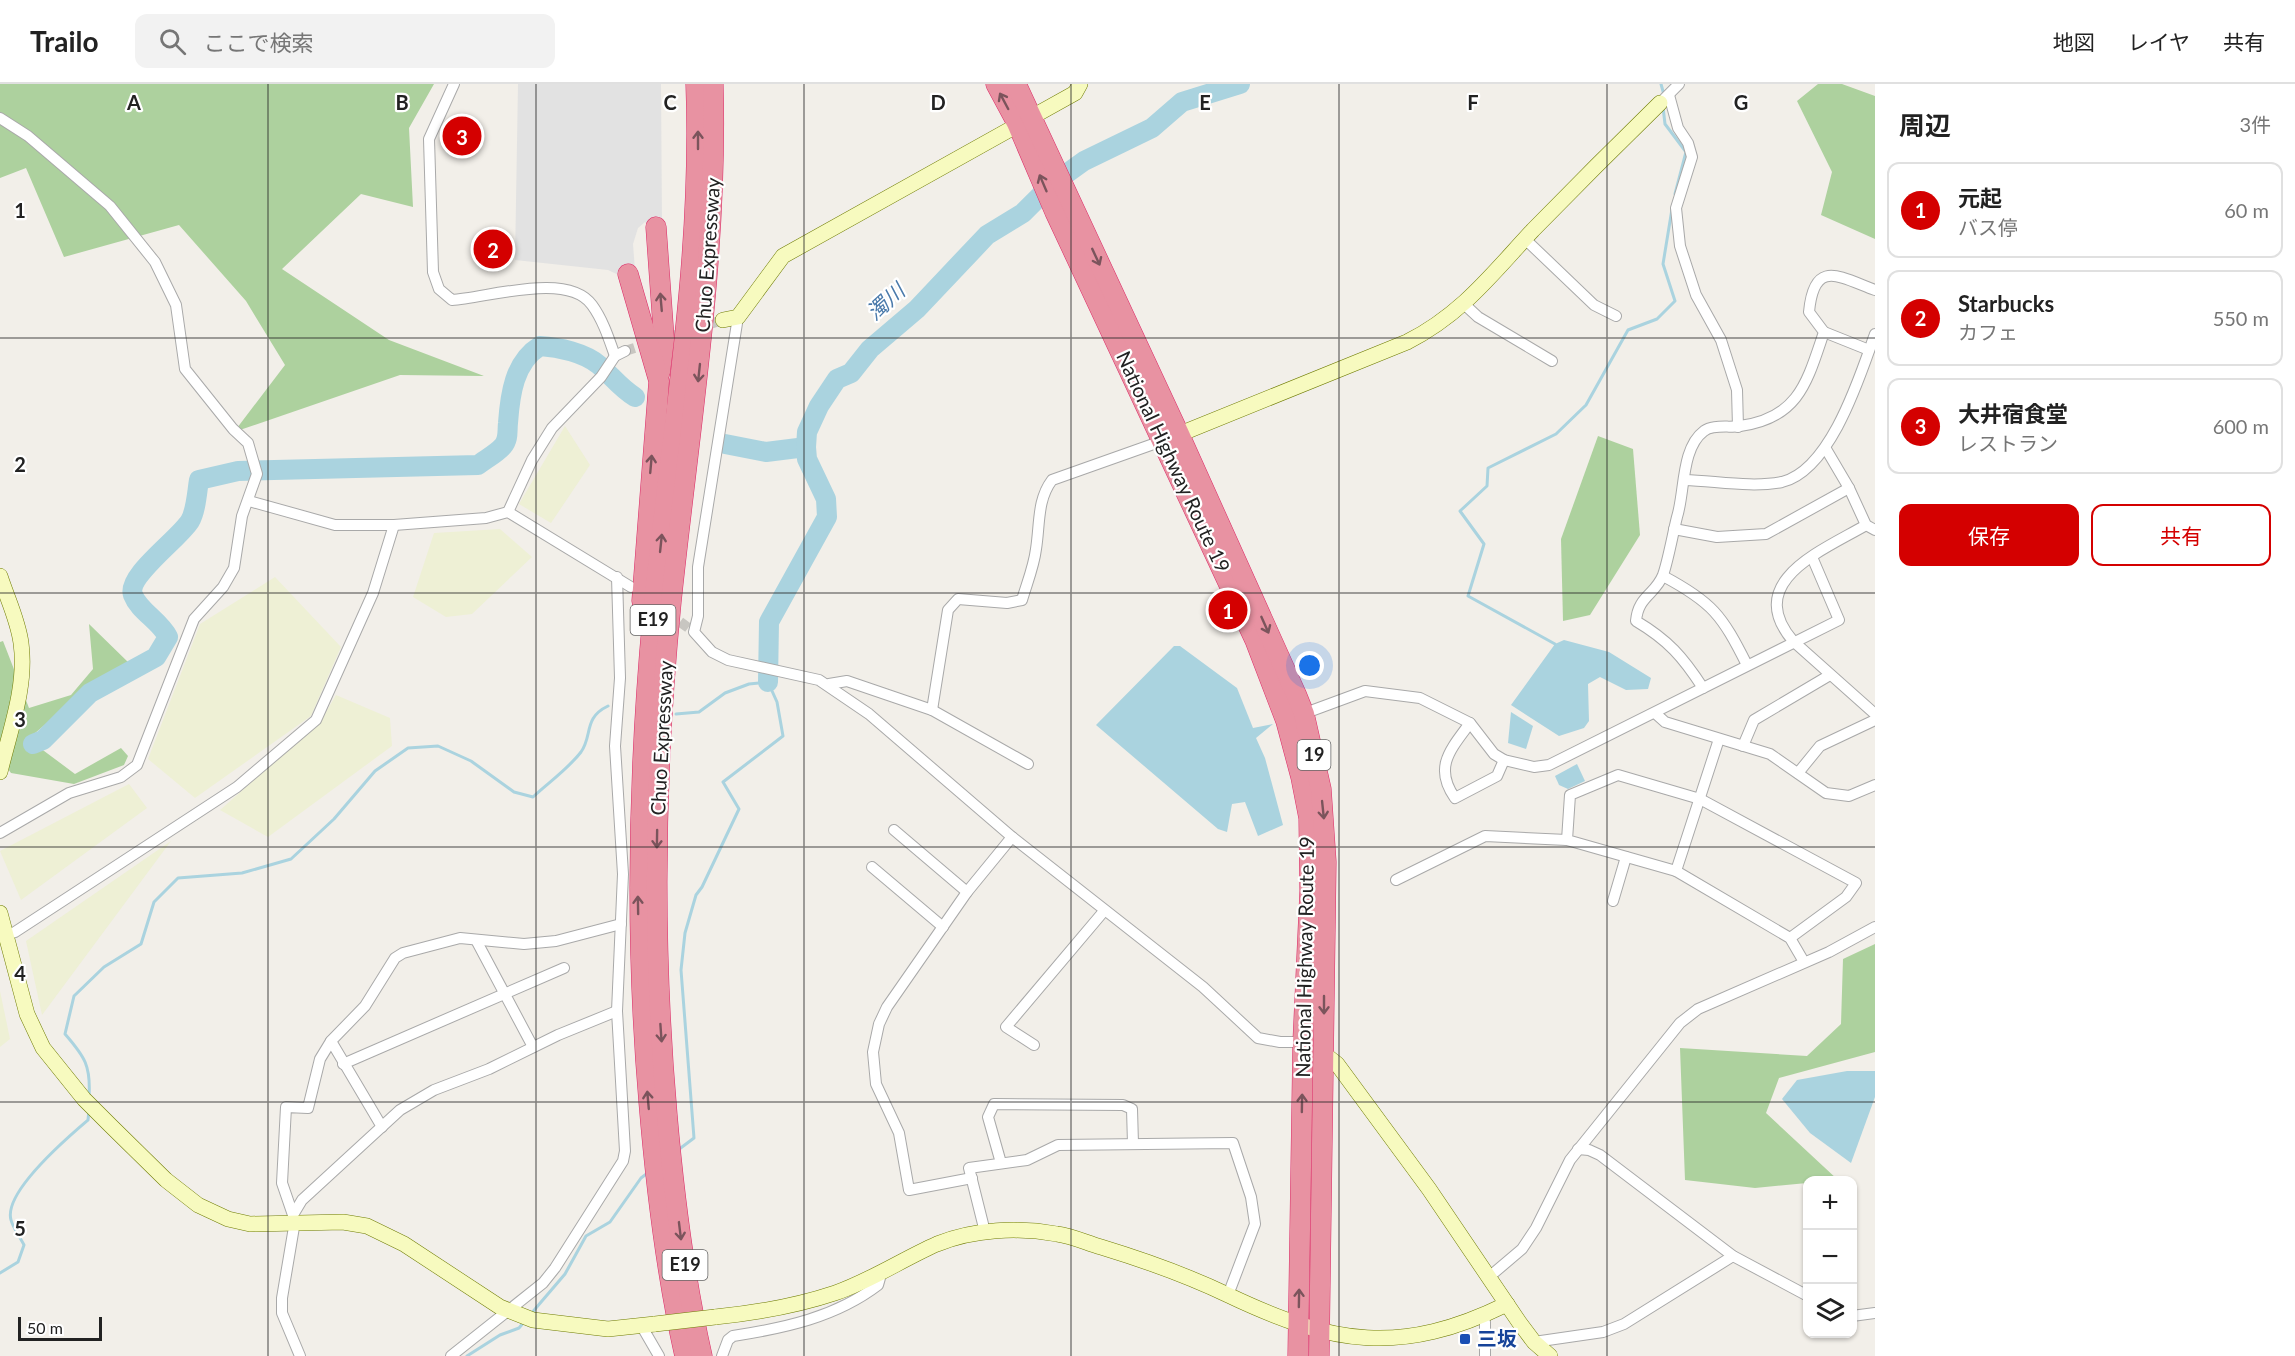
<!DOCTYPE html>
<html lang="ja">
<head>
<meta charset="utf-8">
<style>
  body { margin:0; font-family:Lato,"Noto Sans JP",sans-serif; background:#f2f2f2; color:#222 }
  .controls { position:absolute; right:18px; bottom:18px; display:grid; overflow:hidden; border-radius:12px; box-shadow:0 2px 4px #0004 }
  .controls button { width:54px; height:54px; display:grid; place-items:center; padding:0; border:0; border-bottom:2px solid #e0e0e0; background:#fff; color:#222; font:30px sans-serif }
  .scale { position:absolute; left:18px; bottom:15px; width:84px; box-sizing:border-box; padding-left:6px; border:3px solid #222; border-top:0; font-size:16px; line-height:21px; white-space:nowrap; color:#222; -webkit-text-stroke:4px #fff; paint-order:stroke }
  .you { position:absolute; left:1310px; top:582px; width:21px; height:21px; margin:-15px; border:4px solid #fff; border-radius:50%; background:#1a73e8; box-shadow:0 0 0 9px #1a73e833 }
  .badge { display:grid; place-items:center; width:39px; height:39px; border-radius:50%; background:#d40000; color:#fff; font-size:20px; font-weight:700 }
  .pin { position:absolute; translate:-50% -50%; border:3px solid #fff; box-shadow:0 2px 6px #0006 }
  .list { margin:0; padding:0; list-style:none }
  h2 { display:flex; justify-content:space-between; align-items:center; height:78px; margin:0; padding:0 24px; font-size:26px }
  h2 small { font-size:20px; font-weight:400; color:#767676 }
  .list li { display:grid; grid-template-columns:39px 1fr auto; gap:18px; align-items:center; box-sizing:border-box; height:96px; margin:0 12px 12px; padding:0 12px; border:2px solid #e0e0e0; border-radius:12px }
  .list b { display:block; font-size:22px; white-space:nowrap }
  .list p { margin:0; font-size:20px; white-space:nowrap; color:#767676 }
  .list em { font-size:20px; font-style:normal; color:#767676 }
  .actions { display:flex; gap:12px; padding:18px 24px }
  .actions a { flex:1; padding:14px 0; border:2px solid #d40000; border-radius:12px; text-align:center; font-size:21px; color:#d40000 }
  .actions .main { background:#d40000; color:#fff }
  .icon { flex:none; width:33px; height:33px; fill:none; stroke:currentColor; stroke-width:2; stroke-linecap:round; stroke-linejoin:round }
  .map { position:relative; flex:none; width:1875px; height:1272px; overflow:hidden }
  header { display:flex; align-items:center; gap:36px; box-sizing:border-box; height:84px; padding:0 30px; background:#fff; border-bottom:2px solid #e0e0e0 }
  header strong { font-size:28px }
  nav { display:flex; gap:33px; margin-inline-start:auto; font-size:21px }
  .search { width:420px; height:54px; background:#f2f2f2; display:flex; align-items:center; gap:15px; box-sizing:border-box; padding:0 21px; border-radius:12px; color:#767676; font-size:22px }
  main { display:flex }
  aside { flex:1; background:#fff }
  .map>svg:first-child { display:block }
</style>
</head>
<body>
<header>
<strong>Trailo</strong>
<div class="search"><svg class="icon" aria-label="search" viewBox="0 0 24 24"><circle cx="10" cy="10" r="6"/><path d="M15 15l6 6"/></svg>ここで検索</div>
<nav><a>地図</a><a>レイヤ</a><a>共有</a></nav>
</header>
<main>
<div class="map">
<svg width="1875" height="1272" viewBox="0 0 1875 1272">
  <rect width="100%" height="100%" fill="#f2efe9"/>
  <g fill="#eef0d5">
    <path d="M565,342L590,381L551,439L519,420Z"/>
    <path d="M500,445L532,473L472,530L446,533L413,513L434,449Z"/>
    <path d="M275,493L341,563L311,632L195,714L148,675L200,540Z"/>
    <path d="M336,611L390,634L392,662L268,753L220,726L320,638Z"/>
    <path d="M129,700L147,724L21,816L0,767Z"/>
    <path d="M171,757L42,931L26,857Z"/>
    <path d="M0,907L10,955L0,963Z"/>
  </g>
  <g fill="#add19e">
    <path d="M0,0H434L409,44L413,123L361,110L282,185L389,256L484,292L400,291L234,348L285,281L246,217L179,141L64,173L26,84L0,94Z"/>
    <path d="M1818,0H1842L1875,12V155L1821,131L1832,88L1797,17Z"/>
    <path d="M1598,352L1633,365L1640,451L1590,531L1563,537L1561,455Z"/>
    <path d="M89,540L130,580L86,606L28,655L75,690L121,664L128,672L124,681L74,700L11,689L0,673V558L3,557L29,624L71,611L93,585Z"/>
    <path d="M1875,860V968L1779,994L1766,1029L1838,1096H1808L1807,1099L1755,1104L1685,1096L1680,964L1807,972L1841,940L1843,875Z"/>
  </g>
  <path fill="#e2e2e2" d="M518,0H661L662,142L652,144L645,138L638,144L633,160L635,186L623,193L608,186L515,176Z"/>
  <g fill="#aad3df">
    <path d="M1564,556L1609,568L1651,594L1648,605L1626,606L1600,593L1588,600L1589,637L1584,644L1559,652L1511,621L1555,560Z"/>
    <path d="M1174,562H1180L1237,604L1253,644L1273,640L1256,654L1265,674L1283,741L1258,752L1245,718L1232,720L1227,748L1218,745L1096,641Z"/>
    <path d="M1511,628L1533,642L1526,665L1508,659Z"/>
    <path d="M1577,680L1585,697L1568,705L1559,701L1555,692Z"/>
    <path d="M1847,987H1875V1013L1851,1079L1810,1049L1782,1015L1797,996Z"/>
  </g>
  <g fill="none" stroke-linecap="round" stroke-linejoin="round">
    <g stroke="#aad3df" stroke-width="3">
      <path d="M1661,0L1664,11"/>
      <path d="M1663,23L1665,40L1686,68L1675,110"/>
      <path d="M1555,560L1468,512L1484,460L1460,427L1487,402L1488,384L1556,350L1586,321L1628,246L1657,235L1675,217L1663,180L1672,125"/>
      <path d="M676,630L699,628L725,609L749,600L768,598L777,618L783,652L723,698L739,725L702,803L696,811L685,849L681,886L694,1054L678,1066"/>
      <path d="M89,1013C91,982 85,973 65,950L74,912L104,883L141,860L154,818L178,794L242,789L291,775L334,735L375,687L408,664L438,662L471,677L514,708L533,713C548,699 568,685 581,668C593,651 583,634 608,622"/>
      <path d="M0,1189L18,1178L24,1161C20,1153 13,1144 11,1136C3,1108 68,1053 88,1036L89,1026"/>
      <path d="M530,1231L565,1190L586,1152L610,1138L641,1094L649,1088"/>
      <path d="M467,1272L500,1251L519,1244L524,1238"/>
    </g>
    <g stroke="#aad3df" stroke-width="20">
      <path d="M725,360L766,368L806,363"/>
      <path d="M768,598L769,538L827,433L826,415L807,375L806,363L807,348L819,322L837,295L851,289L870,265L917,225L987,151L1023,129L1052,100L1084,77L1152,44L1182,18L1240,0"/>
      <path d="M33,660L43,656L90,609L156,573L168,553C160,537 139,527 133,511C126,492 179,455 190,437C196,427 197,408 199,396L238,387L478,381C486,375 497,369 503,362C509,355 507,347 508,339C510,311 514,278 540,262C559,263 585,269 599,281C612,292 620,304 635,313"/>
    </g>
    <g stroke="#c8c6c1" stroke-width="10" stroke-dasharray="10 5" stroke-linecap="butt">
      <path d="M625,267L723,236"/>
      <path d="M668,529L694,548"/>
    </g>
    <g stroke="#a9a9a9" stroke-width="12">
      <g id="street">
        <path d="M454,0L429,55L433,188L439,205L452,216C487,214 568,187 592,221C603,236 609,255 615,272"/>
        <path d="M1669,11L1678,44L1688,59L1692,73L1676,124L1680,162L1696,211L1721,256L1737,306L1738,343"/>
        <path d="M1664,15L1679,0"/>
        <path d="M0,34L28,52L110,122L155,178L176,221L185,285L233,345L248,359L257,390L242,432L234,484L223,503L194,535L137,681L121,693L69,709L0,749"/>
        <path d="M1525,155L1594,221L1616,232"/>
        <path d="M1464,220L1478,233L1552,277"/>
        <path d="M738,233L698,483V532L694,548L712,568L728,576L819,596L869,630L1012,753L1203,903L1258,954L1280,958H1303"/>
        <path d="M1824,248L1869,266"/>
        <path d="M1826,365L1849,404L1866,441L1875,446"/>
        <path d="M1685,396C1716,397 1752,404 1782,398C1831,386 1860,292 1875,250"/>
        <path d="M249,417L335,441H394L486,434L508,428L631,503"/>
        <path d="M508,428L532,376L552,344L601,293L615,272L625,267"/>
        <path d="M1866,441C1824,466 1742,497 1793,557L1875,630"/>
        <path d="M1674,445L1717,453L1766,450L1849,404"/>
        <path d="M1663,492C1712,518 1722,531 1747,581"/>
        <path d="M829,600L847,597L932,626L1028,680"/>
        <path d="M1703,604C1683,573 1668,556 1636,537C1638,512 1655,511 1663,491C1668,477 1673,449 1677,433C1685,408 1681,364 1704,347C1713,340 1729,344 1740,342C1799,334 1807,298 1824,248L1809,228C1814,175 1838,192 1875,206"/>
        <path d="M932,626L948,526L958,515L1007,519L1022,516C1027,499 1034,482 1036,465C1040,440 1037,416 1052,396L1162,357"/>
        <path d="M1655,629L1665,638L1770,670L1826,709L1849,712L1875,701"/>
        <path d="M1300,631L1365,607L1420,614L1470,639L1494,670L1504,676L1534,683L1549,681L1839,536L1812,473"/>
        <path d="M1470,639C1451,665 1433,683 1455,714L1497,692L1504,676"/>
        <path d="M1719,655L1676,787L1790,854L1804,878"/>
        <path d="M1743,662L1754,636L1830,591"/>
        <path d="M1798,689L1820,662L1875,636"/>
        <path d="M894,746L967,808"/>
        <path d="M872,783L943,843"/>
        <path d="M1676,787L1567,756L1570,711L1618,691L1700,715L1856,799L1846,813L1790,854"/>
        <path d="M1396,796L1485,752L1567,756"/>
        <path d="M1613,817L1626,773"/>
        <path d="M6,851L15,848L237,703L316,636L373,509L394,441"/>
        <path d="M476,856L533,963"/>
        <path d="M1034,961L1006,943L1104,827"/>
        <path d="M343,980L564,884"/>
        <path d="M382,1043L331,957L365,922L395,874L403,869L460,854L524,860L556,857L621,840"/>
        <path d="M1578,1065L1589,1066L1600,1071L1733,1172L1808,1212"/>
        <path d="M1001,1079L988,1033L994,1020L1123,1021L1132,1025L1133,1060"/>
        <path d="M972,1094L909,1106L899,1049L876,1000L873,968L879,940L887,923L967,808L1012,753"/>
        <path d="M293,1131L282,1099L286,1023L308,1024L320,975L331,957"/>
        <path d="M985,1148L969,1084L1027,1076L1058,1061L1233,1059L1251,1113L1255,1140L1228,1211"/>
        <path d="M1489,1193L1522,1165L1536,1144L1570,1076L1680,939L1698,925L1829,868L1875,843"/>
        <path d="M1852,1232L1875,1229"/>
        <path d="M1485,1238V1272"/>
        <path d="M641,1241L659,1272"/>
        <path d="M1534,1258L1603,1248L1624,1240L1733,1172"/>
        <path d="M300,1272L282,1229V1214L294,1143L293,1131L302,1116L400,1026L434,1006L489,985L558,951L617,927"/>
        <path d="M451,1272L543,1199L555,1184L623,1077L625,1067L617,927L623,790L615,662L620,594L617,493"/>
        <path d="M722,1272L728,1256L733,1252C785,1244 836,1233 878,1201L882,1187"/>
      </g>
    </g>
    <g stroke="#707d05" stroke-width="16">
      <g id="secondary">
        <path d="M723,236L738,233L783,172L1075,9L1080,0"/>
        <path d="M1170,354L1407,258C1462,230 1492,190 1533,146C1575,103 1617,61 1660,19"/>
        <path d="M0,492C7,514 18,536 21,559C27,602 10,646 0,688"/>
        <path d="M0,829L27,930L43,964L84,1015L110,1041L166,1096L198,1121L228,1135L250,1140L343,1138L367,1142L404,1160L500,1223L533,1236L608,1245L655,1240"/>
        <path d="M1323,969L1337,980L1429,1105L1519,1238L1534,1258L1550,1272"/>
        <path d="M715,1233C755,1229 796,1222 835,1209C870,1197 903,1175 937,1160C974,1145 1018,1143 1057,1150C1072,1152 1087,1159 1101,1163C1147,1177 1184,1190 1228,1211C1333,1261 1401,1272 1507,1220"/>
      </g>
    </g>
    <g stroke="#dc2a67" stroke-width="21">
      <g id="highway">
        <path d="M996,0L1017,39L1055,128L1255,556L1286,637L1301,693L1309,734L1310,807L1303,958L1298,1272"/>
        <path d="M1016,0L1179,350L1296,610L1304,630L1321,705L1326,778L1319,1272"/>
        <path d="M656,143L664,255L660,288"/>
        <path d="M628,190L659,297L642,517"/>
        <path d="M685,1272C666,1189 656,1103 649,1018C635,855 638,693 653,531C670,353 703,179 696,0"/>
        <path d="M702,1272C684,1193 674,1112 667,1031C652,860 654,689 671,518C689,345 718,175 713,0"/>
      </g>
    </g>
    <use href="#street" stroke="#fff" stroke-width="10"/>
    <use href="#secondary" stroke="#f7fabf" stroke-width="15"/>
    <use href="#highway" stroke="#e892a2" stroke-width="20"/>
    <g stroke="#707d05" stroke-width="16" stroke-linecap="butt">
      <path id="secondary-bridge" d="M655,1240L715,1233"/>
    </g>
    <use href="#secondary-bridge" stroke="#f7fabf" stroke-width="15"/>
  </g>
  <defs><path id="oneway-shaft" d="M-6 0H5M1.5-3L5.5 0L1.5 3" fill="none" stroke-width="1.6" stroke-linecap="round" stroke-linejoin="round" transform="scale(1.5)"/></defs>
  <g stroke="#7b545c">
    <use href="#oneway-shaft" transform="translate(1004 17) rotate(-118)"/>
    <use href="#oneway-shaft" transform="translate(698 56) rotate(-90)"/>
    <use href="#oneway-shaft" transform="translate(1043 99) rotate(-113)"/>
    <use href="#oneway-shaft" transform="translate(1096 173) rotate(65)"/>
    <use href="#oneway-shaft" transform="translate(661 218) rotate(-95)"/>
    <use href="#oneway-shaft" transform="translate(699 289) rotate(96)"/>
    <use href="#oneway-shaft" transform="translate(651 380) rotate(-85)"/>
    <use href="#oneway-shaft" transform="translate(661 459) rotate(-84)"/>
    <use href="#oneway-shaft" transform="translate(1265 541) rotate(66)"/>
    <use href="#oneway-shaft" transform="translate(1323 726) rotate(84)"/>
    <use href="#oneway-shaft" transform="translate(657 755) rotate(91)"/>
    <use href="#oneway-shaft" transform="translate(638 821) rotate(-91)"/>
    <use href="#oneway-shaft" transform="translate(1324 921) rotate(90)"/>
    <use href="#oneway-shaft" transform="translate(661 949) rotate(86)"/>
    <use href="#oneway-shaft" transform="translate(648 1016) rotate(-95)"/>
    <use href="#oneway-shaft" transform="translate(1302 1019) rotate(-89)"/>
    <use href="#oneway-shaft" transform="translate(680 1147) rotate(83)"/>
    <use href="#oneway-shaft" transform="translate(1299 1214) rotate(-89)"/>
  </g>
  <path fill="none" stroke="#222" stroke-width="1.5" stroke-opacity="0.55" d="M268,0V1272M536,0V1272M804,0V1272M1071,0V1272M1339,0V1272M1607,0V1272M0,254H1875M0,509H1875M0,763H1875M0,1018H1875"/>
  <rect fill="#1a4fb4" stroke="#fff" stroke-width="2" x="1459" y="1249" width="12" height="12" rx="3"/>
  <g text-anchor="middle" stroke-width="4.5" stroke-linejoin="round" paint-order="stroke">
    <g fill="#fff" stroke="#646464" stroke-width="1.5">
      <rect x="630.5" y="521" width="45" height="30" rx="4.5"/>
      <rect x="1297.5" y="656" width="33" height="30" rx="4.5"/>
      <rect x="662.5" y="1166" width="45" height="30" rx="4.5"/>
    </g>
    <g font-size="18" font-weight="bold" fill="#222">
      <text x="653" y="542">E19</text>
      <text x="1314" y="677">19</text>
      <text x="685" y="1187">E19</text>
    </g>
    <g font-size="20" fill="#222" stroke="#fff">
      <text transform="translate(708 171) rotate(-86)" y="7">Chuo Expressway</text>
      <text transform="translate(1173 378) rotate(65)" y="7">National Highway Route 19</text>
      <text transform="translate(662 654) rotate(-87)" y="7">Chuo Expressway</text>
      <text transform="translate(1305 873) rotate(-89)" y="7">National Highway Route 19</text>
    </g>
    <g font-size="20" font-weight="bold" fill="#164399" stroke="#fff" text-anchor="start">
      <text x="1477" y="1262">三坂</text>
    </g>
    <g font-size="21" font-style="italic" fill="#4a7aab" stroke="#fff">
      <text transform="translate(886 218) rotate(-42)" y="7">濁川</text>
    </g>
  </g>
  <g font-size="20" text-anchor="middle" font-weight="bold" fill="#222" stroke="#fff" stroke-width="4.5" stroke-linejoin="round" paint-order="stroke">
    <text x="134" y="26">A</text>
    <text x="402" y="26">B</text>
    <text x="670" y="26">C</text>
    <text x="938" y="26">D</text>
    <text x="1205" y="26">E</text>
    <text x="1473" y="26">F</text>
    <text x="1741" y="26">G</text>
    <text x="20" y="134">1</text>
    <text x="20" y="388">2</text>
    <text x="20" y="643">3</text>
    <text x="20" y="897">4</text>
    <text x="20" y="1152">5</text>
  </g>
</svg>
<div class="controls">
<button>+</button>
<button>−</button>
<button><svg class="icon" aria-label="layers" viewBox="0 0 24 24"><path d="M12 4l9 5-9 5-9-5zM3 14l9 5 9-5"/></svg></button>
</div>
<div class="scale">50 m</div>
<div class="you"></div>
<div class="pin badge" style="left:1228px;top:526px">1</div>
<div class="pin badge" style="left:493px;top:165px">2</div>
<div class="pin badge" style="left:462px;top:52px">3</div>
</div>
<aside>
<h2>周辺<small>3件</small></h2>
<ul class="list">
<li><span class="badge">1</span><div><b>元起</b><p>バス停</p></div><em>60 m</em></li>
<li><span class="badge">2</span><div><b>Starbucks</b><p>カフェ</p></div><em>550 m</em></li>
<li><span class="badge">3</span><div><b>大井宿食堂</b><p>レストラン</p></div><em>600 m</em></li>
</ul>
<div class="actions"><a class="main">保存</a><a>共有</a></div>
</aside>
</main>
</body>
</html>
